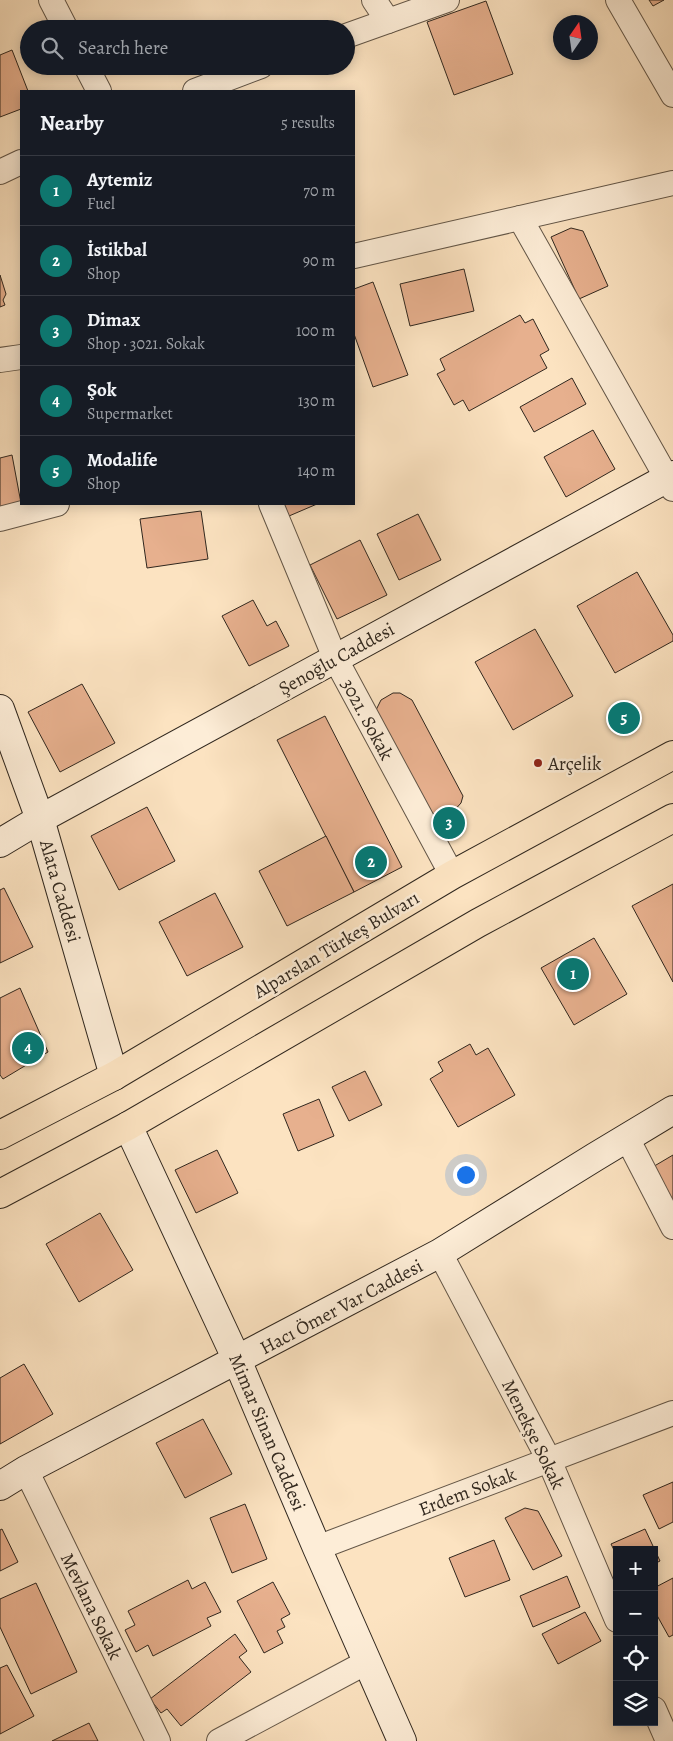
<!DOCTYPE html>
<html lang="en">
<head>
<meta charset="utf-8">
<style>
  body { margin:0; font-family:Alegreya,serif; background:#242831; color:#f1f3f6 }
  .controls { position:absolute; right:15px; bottom:15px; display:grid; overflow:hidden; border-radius:0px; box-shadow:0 2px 12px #0003 }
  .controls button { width:45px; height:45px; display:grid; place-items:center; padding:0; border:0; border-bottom:1px solid #363941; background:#171b24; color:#f1f3f6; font:25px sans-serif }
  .compass { position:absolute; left:553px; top:15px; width:45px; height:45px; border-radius:50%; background:#171b24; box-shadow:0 2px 12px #0003; rotate:13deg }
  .you { position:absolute; left:465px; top:1174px; width:18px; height:18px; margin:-12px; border:4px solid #fff; border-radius:50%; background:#1a73e8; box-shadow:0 0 0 8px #1a73e833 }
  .badge { display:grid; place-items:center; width:32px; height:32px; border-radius:50%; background:#0f766e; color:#fff; font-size:16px; font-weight:700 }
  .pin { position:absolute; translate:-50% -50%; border:2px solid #fff; box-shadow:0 1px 5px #0006 }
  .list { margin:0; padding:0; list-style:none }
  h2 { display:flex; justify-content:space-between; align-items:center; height:65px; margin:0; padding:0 20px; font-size:21px }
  h2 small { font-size:16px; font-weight:400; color:#9ea1a6 }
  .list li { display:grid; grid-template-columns:32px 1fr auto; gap:15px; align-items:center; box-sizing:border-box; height:70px; padding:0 20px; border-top:1px solid #363941 }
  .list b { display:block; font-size:19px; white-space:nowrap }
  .list p { margin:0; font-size:16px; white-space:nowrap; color:#9ea1a6 }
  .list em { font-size:16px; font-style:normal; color:#9ea1a6 }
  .icon { flex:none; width:28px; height:28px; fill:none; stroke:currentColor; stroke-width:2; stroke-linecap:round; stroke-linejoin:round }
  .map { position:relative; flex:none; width:673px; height:1741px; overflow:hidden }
  .search { position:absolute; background:#171b24; box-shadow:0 2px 12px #0003; left:20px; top:20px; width:335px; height:55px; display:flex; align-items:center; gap:12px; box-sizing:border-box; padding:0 18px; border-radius:28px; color:#9ea1a6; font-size:19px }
  .panel { position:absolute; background:#171b24; box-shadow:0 2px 12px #0003; left:20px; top:90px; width:335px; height:415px; border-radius:0px }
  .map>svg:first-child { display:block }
</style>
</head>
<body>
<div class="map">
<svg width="673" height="1741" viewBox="0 0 673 1741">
  <rect width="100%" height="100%" fill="#fce3c1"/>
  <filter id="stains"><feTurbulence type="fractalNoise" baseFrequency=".004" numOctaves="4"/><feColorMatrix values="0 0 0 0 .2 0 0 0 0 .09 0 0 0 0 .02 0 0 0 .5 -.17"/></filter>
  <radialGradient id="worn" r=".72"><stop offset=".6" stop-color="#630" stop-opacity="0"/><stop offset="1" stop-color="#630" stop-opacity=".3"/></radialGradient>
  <g fill="#e7b08e" stroke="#30271e">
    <path d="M649,0H664L653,6Z"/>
    <path d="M486,1L513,74L454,95L427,22Z"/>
    <path d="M12,50L28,91H21V109L0,117V55Z"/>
    <path d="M571,228L583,231L608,286L579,299L551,237Z"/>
    <path d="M464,269L474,311L410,326L400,284Z"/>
    <path d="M0,275L6,294L3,300L5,305L0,307Z"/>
    <path d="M373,282L408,375L373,387L354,334V289Z"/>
    <path d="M520,315L525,323L533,319L549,350L540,355L547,368L469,411L463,400L454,405L437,374L445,370L440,359Z"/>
    <path d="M572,378L586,404L534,432L520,407Z"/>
    <path d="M593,430L615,469L566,497L544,457Z"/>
    <path d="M12,455L21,503L0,507V458Z"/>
    <path d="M283,504H317L289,516Z"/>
    <path d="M201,511L208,559L147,568L140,519Z"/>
    <path d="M418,514L441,560L399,580L377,534Z"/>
    <path d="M360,540L387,595L337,619L310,565Z"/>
    <path d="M637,572L673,635V641L615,673L577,606Z"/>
    <path d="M253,600L267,626L276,621L289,646L249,666L222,616Z"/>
    <path d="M535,629L573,696L513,730L475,662Z"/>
    <path d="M82,684L115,743L60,772L28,712Z"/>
    <path d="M393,693H400L412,700L463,796L461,803L452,813L438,815L432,813L375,712L381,700Z"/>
    <path d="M325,716L402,867L354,892L277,740Z"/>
    <path d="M147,807L175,861L119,890L91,836Z"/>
    <path d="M326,836L354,892L287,926L259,871Z"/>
    <path d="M673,884V982L632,906Z"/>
    <path d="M4,888L33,947L0,963V890Z"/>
    <path d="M215,893L243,947L187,976L159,922Z"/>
    <path d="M594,938L627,994L574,1025L541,968Z"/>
    <path d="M20,988L48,1052L3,1079L0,1075V998Z"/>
    <path d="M470,1044L476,1055L488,1048L515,1095L458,1127L430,1079L443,1071L438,1062Z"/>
    <path d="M365,1071L382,1105L349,1121L332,1087Z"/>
    <path d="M319,1099L334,1136L298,1151L283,1114Z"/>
    <path d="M217,1150L238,1193L196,1213L175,1170Z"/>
    <path d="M673,1155V1204L651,1168Z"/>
    <path d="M100,1213L133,1270L79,1302L46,1244Z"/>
    <path d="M24,1364L53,1414L0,1444V1378Z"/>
    <path d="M203,1419L232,1474L185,1498L156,1443Z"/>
    <path d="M673,1482V1522L659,1529L643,1495Z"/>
    <path d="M245,1504L267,1559L232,1573L210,1518Z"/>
    <path d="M525,1508L538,1511L562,1556L533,1570L505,1518Z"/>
    <path d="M2,1529L18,1562L0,1571V1530Z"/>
    <path d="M645,1529L660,1561L654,1564V1550H617V1556L611,1544Z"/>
    <path d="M494,1540L510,1580L465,1597L449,1558Z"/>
    <path d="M567,1576L580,1607L533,1627L520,1596Z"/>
    <path d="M673,1578V1635L669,1637L654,1610V1588Z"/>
    <path d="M188,1580L192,1589L205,1582L221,1612L207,1618L211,1626L153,1656L148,1645L136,1652L125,1630L135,1625L128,1611Z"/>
    <path d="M273,1582L290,1614L281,1619L285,1627L277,1631L283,1643L264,1653L237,1601Z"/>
    <path d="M36,1583L77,1672L31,1694L0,1627V1599Z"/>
    <path d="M585,1612L601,1641L558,1664L542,1634Z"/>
    <path d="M235,1634L247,1651L239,1657L251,1672L181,1726L167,1709L161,1713L150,1699Z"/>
    <path d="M7,1665L34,1716L0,1734V1668Z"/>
    <path d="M89,1723L98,1741H52Z"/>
  </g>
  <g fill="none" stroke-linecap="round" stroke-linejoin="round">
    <g stroke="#635647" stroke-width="26">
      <g id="street">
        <path d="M51,0L66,29"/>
        <path d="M374,0L388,21"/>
        <path d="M618,0L673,95"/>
        <path d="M346,36L447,0"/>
        <path d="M86,66L99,91"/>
        <path d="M195,91L261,66"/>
        <path d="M0,172L21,162"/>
        <path d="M520,218L673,489"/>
        <path d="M354,256L673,183"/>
        <path d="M0,360L21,357"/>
        <path d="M271,504L335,658L452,875"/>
        <path d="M0,519L57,504"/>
        <path d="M627,1138L673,1227"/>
        <path d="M440,1253L549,1460L617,1620"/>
        <path d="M26,1470L158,1741"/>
        <path d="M317,1548L673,1413"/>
        <path d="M654,1709L668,1741"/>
        <path d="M219,1741L367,1662"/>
      </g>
    </g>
    <g stroke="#30271e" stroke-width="30">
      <g id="secondary">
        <path d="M0,709L40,819L114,1076"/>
        <path d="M0,843L40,819L673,475"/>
        <path d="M128,1126L237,1360L317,1548L402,1741"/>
        <path d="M0,1486L26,1470L440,1253L595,1157L673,1110"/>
      </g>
    </g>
    <g stroke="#30271e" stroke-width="30">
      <g id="highway">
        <path d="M0,1135L114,1076L452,875L673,755"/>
        <path d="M0,1194L128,1126L478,923L673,818"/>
      </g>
    </g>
    <use href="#street" stroke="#fdedd7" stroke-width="24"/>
    <use href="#secondary" stroke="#fdedd7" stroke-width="28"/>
    <use href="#highway" stroke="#fce3c1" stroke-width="28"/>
  </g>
  <circle fill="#8f2418" stroke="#fdedd7" stroke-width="2" cx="538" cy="763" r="5"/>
  <g text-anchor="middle" stroke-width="5" stroke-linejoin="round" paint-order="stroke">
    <g font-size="19" fill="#30271e" stroke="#fdedd7">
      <text transform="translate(336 658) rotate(-29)" y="7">Şenoğlu Caddesi</text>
      <text transform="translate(368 719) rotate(62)" y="7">3021. Sokak</text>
      <text transform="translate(61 891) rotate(74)" y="7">Alata Caddesi</text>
      <text transform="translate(336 944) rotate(-31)" y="7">Alparslan Türkeş Bulvarı</text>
      <text transform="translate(341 1306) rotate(-28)" y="7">Hacı Ömer Var Caddesi</text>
      <text transform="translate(268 1432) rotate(67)" y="7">Mimar Sinan Caddesi</text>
      <text transform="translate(534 1434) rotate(64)" y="7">Menekşe Sokak</text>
      <text transform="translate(467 1491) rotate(-21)" y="7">Erdem Sokak</text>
      <text transform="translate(92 1606) rotate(64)" y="7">Mevlana Sokak</text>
    </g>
    <g font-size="19" fill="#30271e" stroke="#fdedd7" text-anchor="start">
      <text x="548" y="770">Arçelik</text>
    </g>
  </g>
  <rect width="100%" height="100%" filter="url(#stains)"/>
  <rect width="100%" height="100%" fill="url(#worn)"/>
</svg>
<div class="controls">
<button>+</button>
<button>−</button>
<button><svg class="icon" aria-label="locate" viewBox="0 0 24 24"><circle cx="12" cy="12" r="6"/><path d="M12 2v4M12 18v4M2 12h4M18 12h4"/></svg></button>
<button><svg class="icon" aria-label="layers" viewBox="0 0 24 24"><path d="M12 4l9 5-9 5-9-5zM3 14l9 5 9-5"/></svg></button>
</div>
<svg class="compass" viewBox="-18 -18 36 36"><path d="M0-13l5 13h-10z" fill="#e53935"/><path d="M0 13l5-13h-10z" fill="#9ea1a6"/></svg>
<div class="you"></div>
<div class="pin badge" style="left:573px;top:974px">1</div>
<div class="pin badge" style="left:371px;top:862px">2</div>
<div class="pin badge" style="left:449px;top:823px">3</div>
<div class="pin badge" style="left:28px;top:1048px">4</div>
<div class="pin badge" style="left:624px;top:718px">5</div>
<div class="search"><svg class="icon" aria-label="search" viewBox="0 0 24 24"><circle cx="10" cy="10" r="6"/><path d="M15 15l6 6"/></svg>Search here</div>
<section class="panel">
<h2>Nearby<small>5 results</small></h2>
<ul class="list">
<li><span class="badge">1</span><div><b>Aytemiz</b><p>Fuel</p></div><em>70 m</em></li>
<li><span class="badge">2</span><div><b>İstikbal</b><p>Shop</p></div><em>90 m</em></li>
<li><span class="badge">3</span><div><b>Dimax</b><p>Shop · 3021. Sokak</p></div><em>100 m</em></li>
<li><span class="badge">4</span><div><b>Şok</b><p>Supermarket</p></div><em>130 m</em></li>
<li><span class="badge">5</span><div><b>Modalife</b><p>Shop</p></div><em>140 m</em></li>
</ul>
</section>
</div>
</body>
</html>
